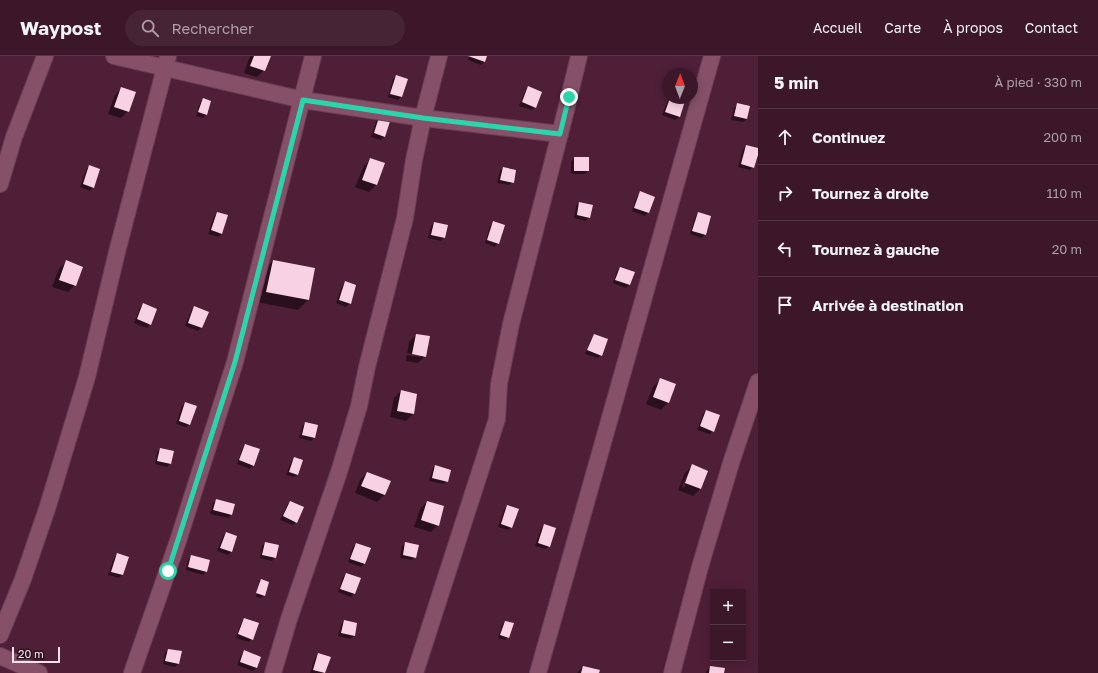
<!DOCTYPE html>
<html lang="fr">
<head>
<meta charset="utf-8">
<style>
  body { margin:0; font-family:"Golos Text",sans-serif; background:#462435; color:#f1f3f6 }
  .controls { position:absolute; right:12px; bottom:12px; display:grid; overflow:hidden; border-radius:0px; box-shadow:0 2px 10px #0003 }
  .controls button { width:36px; height:36px; display:grid; place-items:center; padding:0; border:0; border-bottom:1px solid #543646; background:#3b1729; color:#f1f3f6; font:20px sans-serif }
  .compass { position:absolute; left:662px; top:12px; width:36px; height:36px; border-radius:50%; background:#3b1729; box-shadow:0 2px 10px #0003; rotate:1deg }
  .scale { position:absolute; left:12px; bottom:10px; width:48px; box-sizing:border-box; padding-left:4px; border:2px solid #fde3ee; border-top:0; font-size:11px; line-height:14px; white-space:nowrap; color:#fde3ee; -webkit-text-stroke:3px #28121c; paint-order:stroke }
  .stop { position:absolute; width:12px; height:12px; margin:-9px; border:3px solid #2bd5ac; border-radius:50%; background:#fff }
  .stop.end { background:#2bd5ac; border-color:#fff; box-shadow:0 1px 4px #0008 }
  .list { margin:0; padding:0; list-style:none }
  h2 { display:flex; justify-content:space-between; align-items:center; height:52px; margin:0; padding:0 16px; font-size:17px }
  h2 small { font-size:13px; font-weight:400; color:#ac9fa8 }
  .list li { display:grid; grid-template-columns:26px 1fr auto; gap:12px; align-items:center; box-sizing:border-box; height:56px; padding:0 16px; border-top:1px solid #543646 }
  .list b { display:block; font-size:15px; white-space:nowrap }
  .list em { font-size:13px; font-style:normal; color:#ac9fa8 }
  .icon { flex:none; width:22px; height:22px; fill:none; stroke:currentColor; stroke-width:2; stroke-linecap:round; stroke-linejoin:round }
  .map { position:relative; flex:none; width:758px; height:617px; overflow:hidden }
  header { display:flex; align-items:center; gap:24px; box-sizing:border-box; height:56px; padding:0 20px; background:#3b1729; border-bottom:1px solid #543646 }
  header strong { font-size:19px }
  nav { display:flex; gap:22px; margin-inline-start:auto; font-size:14px }
  .search { width:280px; height:36px; background:#462435; display:flex; align-items:center; gap:10px; box-sizing:border-box; padding:0 14px; border-radius:22px; color:#ac9fa8; font-size:15px }
  main { display:flex }
  aside { flex:1; background:#3b1729 }
  .map>svg:first-child { display:block }
</style>
</head>
<body>
<header>
<strong>Waypost</strong>
<div class="search"><svg class="icon" aria-label="search" viewBox="0 0 24 24"><circle cx="10" cy="10" r="6"/><path d="M15 15l6 6"/></svg>Rechercher</div>
<nav><a>Accueil</a><a>Carte</a><a>À propos</a><a>Contact</a></nav>
</header>
<main>
<div class="map">
<svg width="758" height="617" viewBox="0 0 758 617">
  <rect width="100%" height="100%" fill="#4f1f37"/>
  <g fill="#0007" fill-rule="evenodd">
    <path d="M250,0H269L264,14L257,21L244,17Z"/>
    <path d="M469,0H486L484,6L481,9L468,4Z"/>
    <path d="M397,20L401,41L398,44L388,41L393,23Z"/>
    <path d="M528,31L535,51L532,54L519,50L525,35Z"/>
    <path d="M122,32L128,55L121,62L108,58L115,39Z"/>
    <path d="M670,42L684,46L679,61L675,64L662,59L668,44Z"/>
    <path d="M203,44L206,59L203,62L196,60L200,47Z"/>
    <path d="M737,49L747,63L743,66L731,64L734,52Z"/>
    <path d="M380,60L385,80L381,84L371,81L377,63Z"/>
    <path d="M746,90L758,93L753,111L750,114L738,111L743,93Z"/>
    <path d="M574,102L588,115L585,118H571V106Z"/>
    <path d="M371,103L384,107L376,129L369,136L355,131L364,110Z"/>
    <path d="M89,110L93,131L90,135L80,131L86,114Z"/>
    <path d="M503,112L513,126L509,129L497,127L500,115Z"/>
    <path d="M641,137L648,156L645,160L632,155L637,140Z"/>
    <path d="M579,147L589,161L586,165L574,162L576,150Z"/>
    <path d="M217,157L222,178L218,181L208,178L214,160Z"/>
    <path d="M698,157L705,178L702,182L690,178L695,161Z"/>
    <path d="M434,167L444,181L441,185L428,182L431,170Z"/>
    <path d="M494,167L498,187L495,191L485,187L490,170Z"/>
    <path d="M273,205L308,244L298,254L256,246L262,216Z"/>
    <path d="M66,206L75,229L68,236L52,231L59,213Z"/>
    <path d="M621,212L633,217L629,229L626,232L613,227L617,215Z"/>
    <path d="M345,226L350,247L346,251L336,247L342,230Z"/>
    <path d="M143,248L150,268L147,272L134,267L140,252Z"/>
    <path d="M194,251L202,271L198,275L185,270L191,255Z"/>
    <path d="M416,279L425,300L418,307L406,305L409,286ZM407,297L421,299V301L407,299Z"/>
    <path d="M594,279L601,299L598,302L585,298L591,283Z"/>
    <path d="M660,324L668,346L661,354L646,348L653,331Z"/>
    <path d="M401,335L413,358L406,365L390,361L394,342Z"/>
    <path d="M185,347L190,368L186,371L176,368L182,350Z"/>
    <path d="M706,355L713,375L710,378L697,374L703,358Z"/>
    <path d="M305,367L315,381L311,385L299,382L302,371Z"/>
    <path d="M245,389L253,409L250,413L237,408L242,393Z"/>
    <path d="M160,393L170,407L167,411L155,408L157,396Z"/>
    <path d="M294,403L297,418L294,421L286,419L291,406Z"/>
    <path d="M435,410L447,425L443,428L429,425L432,414Z"/>
    <path d="M692,410L700,433L693,440L678,434L685,417ZM688,417H690L684,432L682,431Z"/>
    <path d="M367,417L384,439L377,446L355,437L360,424Z"/>
    <path d="M217,444L234,448L231,459L228,462L210,458L213,447Z"/>
    <path d="M290,446L296,466L293,469L280,464L287,449Z"/>
    <path d="M427,446L438,469L431,476L414,471L420,453Z"/>
    <path d="M507,450L512,471L508,474L498,471L504,454Z"/>
    <path d="M544,469L549,490L546,493L535,490L541,473Z"/>
    <path d="M226,477L231,496L228,499L217,495L223,480Z"/>
    <path d="M265,487L275,501L272,505L260,502L262,490Z"/>
    <path d="M406,487L415,501L412,504L400,502L402,490Z"/>
    <path d="M356,488L364,508L361,511L348,506L353,491Z"/>
    <path d="M118,498L128,501L122,519L119,522L108,519L114,501Z"/>
    <path d="M192,501L206,515L203,519L186,514L188,504Z"/>
    <path d="M347,518L359,523L354,538L351,541L338,536L343,521Z"/>
    <path d="M261,524L264,539L261,542L256,541L261,526H258Z"/>
    <path d="M245,563L252,583L249,586L236,582L241,567Z"/>
    <path d="M344,565L354,580L350,583L338,580L341,569Z"/>
    <path d="M505,566L508,581L505,584L498,582L502,569Z"/>
    <path d="M169,594L178,608L175,611L163,608L165,597Z"/>
    <path d="M244,596L260,602L256,612L253,615L237,609L241,599Z"/>
    <path d="M319,598L329,602L324,617H310L315,602Z"/>
    <path d="M583,611L598,617H577Z"/>
    <path d="M710,611L723,617H706L707,614Z"/>
  </g>
  <g fill="#f8d2e2">
    <path d="M254,0H271L265,15L250,10Z"/>
    <path d="M468,0H487L485,6Z"/>
    <path d="M396,19L408,23L402,41L390,38Z"/>
    <path d="M528,30L542,36L536,52L522,46Z"/>
    <path d="M121,31L136,36L129,56L114,51Z"/>
    <path d="M203,42L211,45L207,59L198,56Z"/>
    <path d="M670,42H677L685,45L680,61L665,56Z"/>
    <path d="M737,47L750,50L747,63L734,60Z"/>
    <path d="M380,58L391,62L385,81L374,77Z"/>
    <path d="M746,89L758,92V99L754,112L741,108Z"/>
    <rect x="574" y="101" width="15" height="14"/>
    <path d="M370,102L385,107L377,129L362,124Z"/>
    <path d="M89,109L100,113L94,132L83,128Z"/>
    <path d="M503,111L516,114L514,127L500,124Z"/>
    <path d="M640,135L655,141L649,157L634,152Z"/>
    <path d="M579,146L593,149L590,162L577,159Z"/>
    <path d="M217,156L228,159L222,178L211,174Z"/>
    <path d="M698,156L711,160L706,179L692,175Z"/>
    <path d="M493,165L505,169L499,188L487,184Z"/>
    <path d="M434,166L448,169L445,182L431,179Z"/>
    <path d="M66,204L83,211L76,230L59,224Z"/>
    <path d="M273,204L315,212L309,244L266,236Z"/>
    <path d="M620,211L635,216L630,229L615,224Z"/>
    <path d="M345,225L356,229L351,248L339,244Z"/>
    <path d="M143,247L157,253L151,269L137,263Z"/>
    <path d="M194,250L209,256L202,272L188,267Z"/>
    <path d="M416,278L430,280L426,301L412,298Z"/>
    <path d="M594,278L608,283L602,300L587,294Z"/>
    <path d="M660,322L676,328L669,347L653,341Z"/>
    <path d="M401,334L417,338L414,358L397,355Z"/>
    <path d="M185,346L197,350L190,369L179,365Z"/>
    <path d="M706,354L720,359L714,376L700,370Z"/>
    <path d="M305,366L318,369L315,382L302,379Z"/>
    <path d="M245,388L260,393L254,410L239,404Z"/>
    <path d="M160,392L174,395L171,408L157,405Z"/>
    <path d="M294,401L303,404L298,419L289,416Z"/>
    <path d="M692,408L708,415L701,433L685,427Z"/>
    <path d="M435,409L451,414L448,426L432,422Z"/>
    <path d="M367,416L391,425L385,439L361,430Z"/>
    <path d="M216,443L235,448L232,459L213,454Z"/>
    <path d="M290,445L304,451L297,467L283,460Z"/>
    <path d="M427,445L444,450L439,470L421,464Z"/>
    <path d="M507,449L519,453L512,472L501,468Z"/>
    <path d="M544,468L556,472L550,491L538,487Z"/>
    <path d="M226,476L237,480L232,496L220,492Z"/>
    <path d="M265,486L279,489L276,502L262,499Z"/>
    <path d="M405,486L419,489L416,502L403,499Z"/>
    <path d="M356,487L371,492L365,508L350,503Z"/>
    <path d="M117,497L129,501L123,519L111,516Z"/>
    <path d="M191,499L210,504L207,516L188,511Z"/>
    <path d="M346,517L361,522L355,538L340,533Z"/>
    <path d="M261,523L269,526L265,540L256,537Z"/>
    <path d="M244,562L259,567L253,584L238,578Z"/>
    <path d="M344,564L357,567L355,580L341,577Z"/>
    <path d="M505,565L514,567L509,582L500,579Z"/>
    <path d="M168,593L182,595L179,608L165,605Z"/>
    <path d="M244,594L261,601L257,612L240,606Z"/>
    <path d="M318,597L331,601L325,617L313,614Z"/>
    <path d="M583,610L600,614L599,617H581Z"/>
    <path d="M710,610L725,612L724,617H709Z"/>
  </g>
  <g fill="none" stroke-linecap="round" stroke-linejoin="round">
    <g stroke="#683f54" stroke-width="18">
      <g id="street">
        <path d="M114,0L303,44L423,62L560,78"/>
        <path d="M0,128L14,81L45,0"/>
        <path d="M0,579L23,523L47,453L87,321L117,196L168,0"/>
        <path d="M0,600L39,617"/>
        <path d="M132,617L178,485L235,306L313,0"/>
        <path d="M273,617L289,563L339,416L359,350L367,311L405,162L414,104L423,62L439,0"/>
        <path d="M415,617L497,363L499,328L511,268L566,54L579,0"/>
        <path d="M538,617L712,0"/>
        <path d="M672,617L700,511L731,407L758,326"/>
      </g>
    </g>
    <use href="#street" stroke="#855068" stroke-width="16"/>
  </g>
  <g fill="none" stroke-linecap="round" stroke-linejoin="round">
    <path stroke="#2bd5ac" stroke-width="5" d="M168,515L235,306L303,44L423,62L560,78L569,41"/>
  </g>
</svg>
<div class="controls">
<button>+</button>
<button>−</button>
</div>
<svg class="compass" viewBox="-18 -18 36 36"><path d="M0-13l5 13h-10z" fill="#e53935"/><path d="M0 13l5-13h-10z" fill="#ac9fa8"/></svg>
<div class="scale">20 m</div>
<div class="stop" style="left:168px;top:515px"></div>
<div class="stop end" style="left:569px;top:41px"></div>
</div>
<aside>
<h2>5 min<small>À pied · 330 m</small></h2>
<ul class="list">
<li><svg class="icon" aria-label="ahead" viewBox="0 0 24 24"><path d="M12 20V5M6 11l6-6 6 6"/></svg><div><b>Continuez</b></div><em>200 m</em></li>
<li><svg class="icon" aria-label="right" viewBox="0 0 24 24"><path d="M7 20v-9h11M14 6l5 5-5 5"/></svg><div><b>Tournez à droite</b></div><em>110 m</em></li>
<li><svg class="icon" aria-label="left" viewBox="0 0 24 24"><path d="M17 20v-9H6M10 6l-5 5 5 5"/></svg><div><b>Tournez à gauche</b></div><em>20 m</em></li>
<li><svg class="icon" aria-label="arrive" viewBox="0 0 24 24"><path d="M6 21V4h12l-3 4 3 4H6"/></svg><div><b>Arrivée à destination</b></div></li>
</ul>
</aside>
</main>
</body>
</html>
